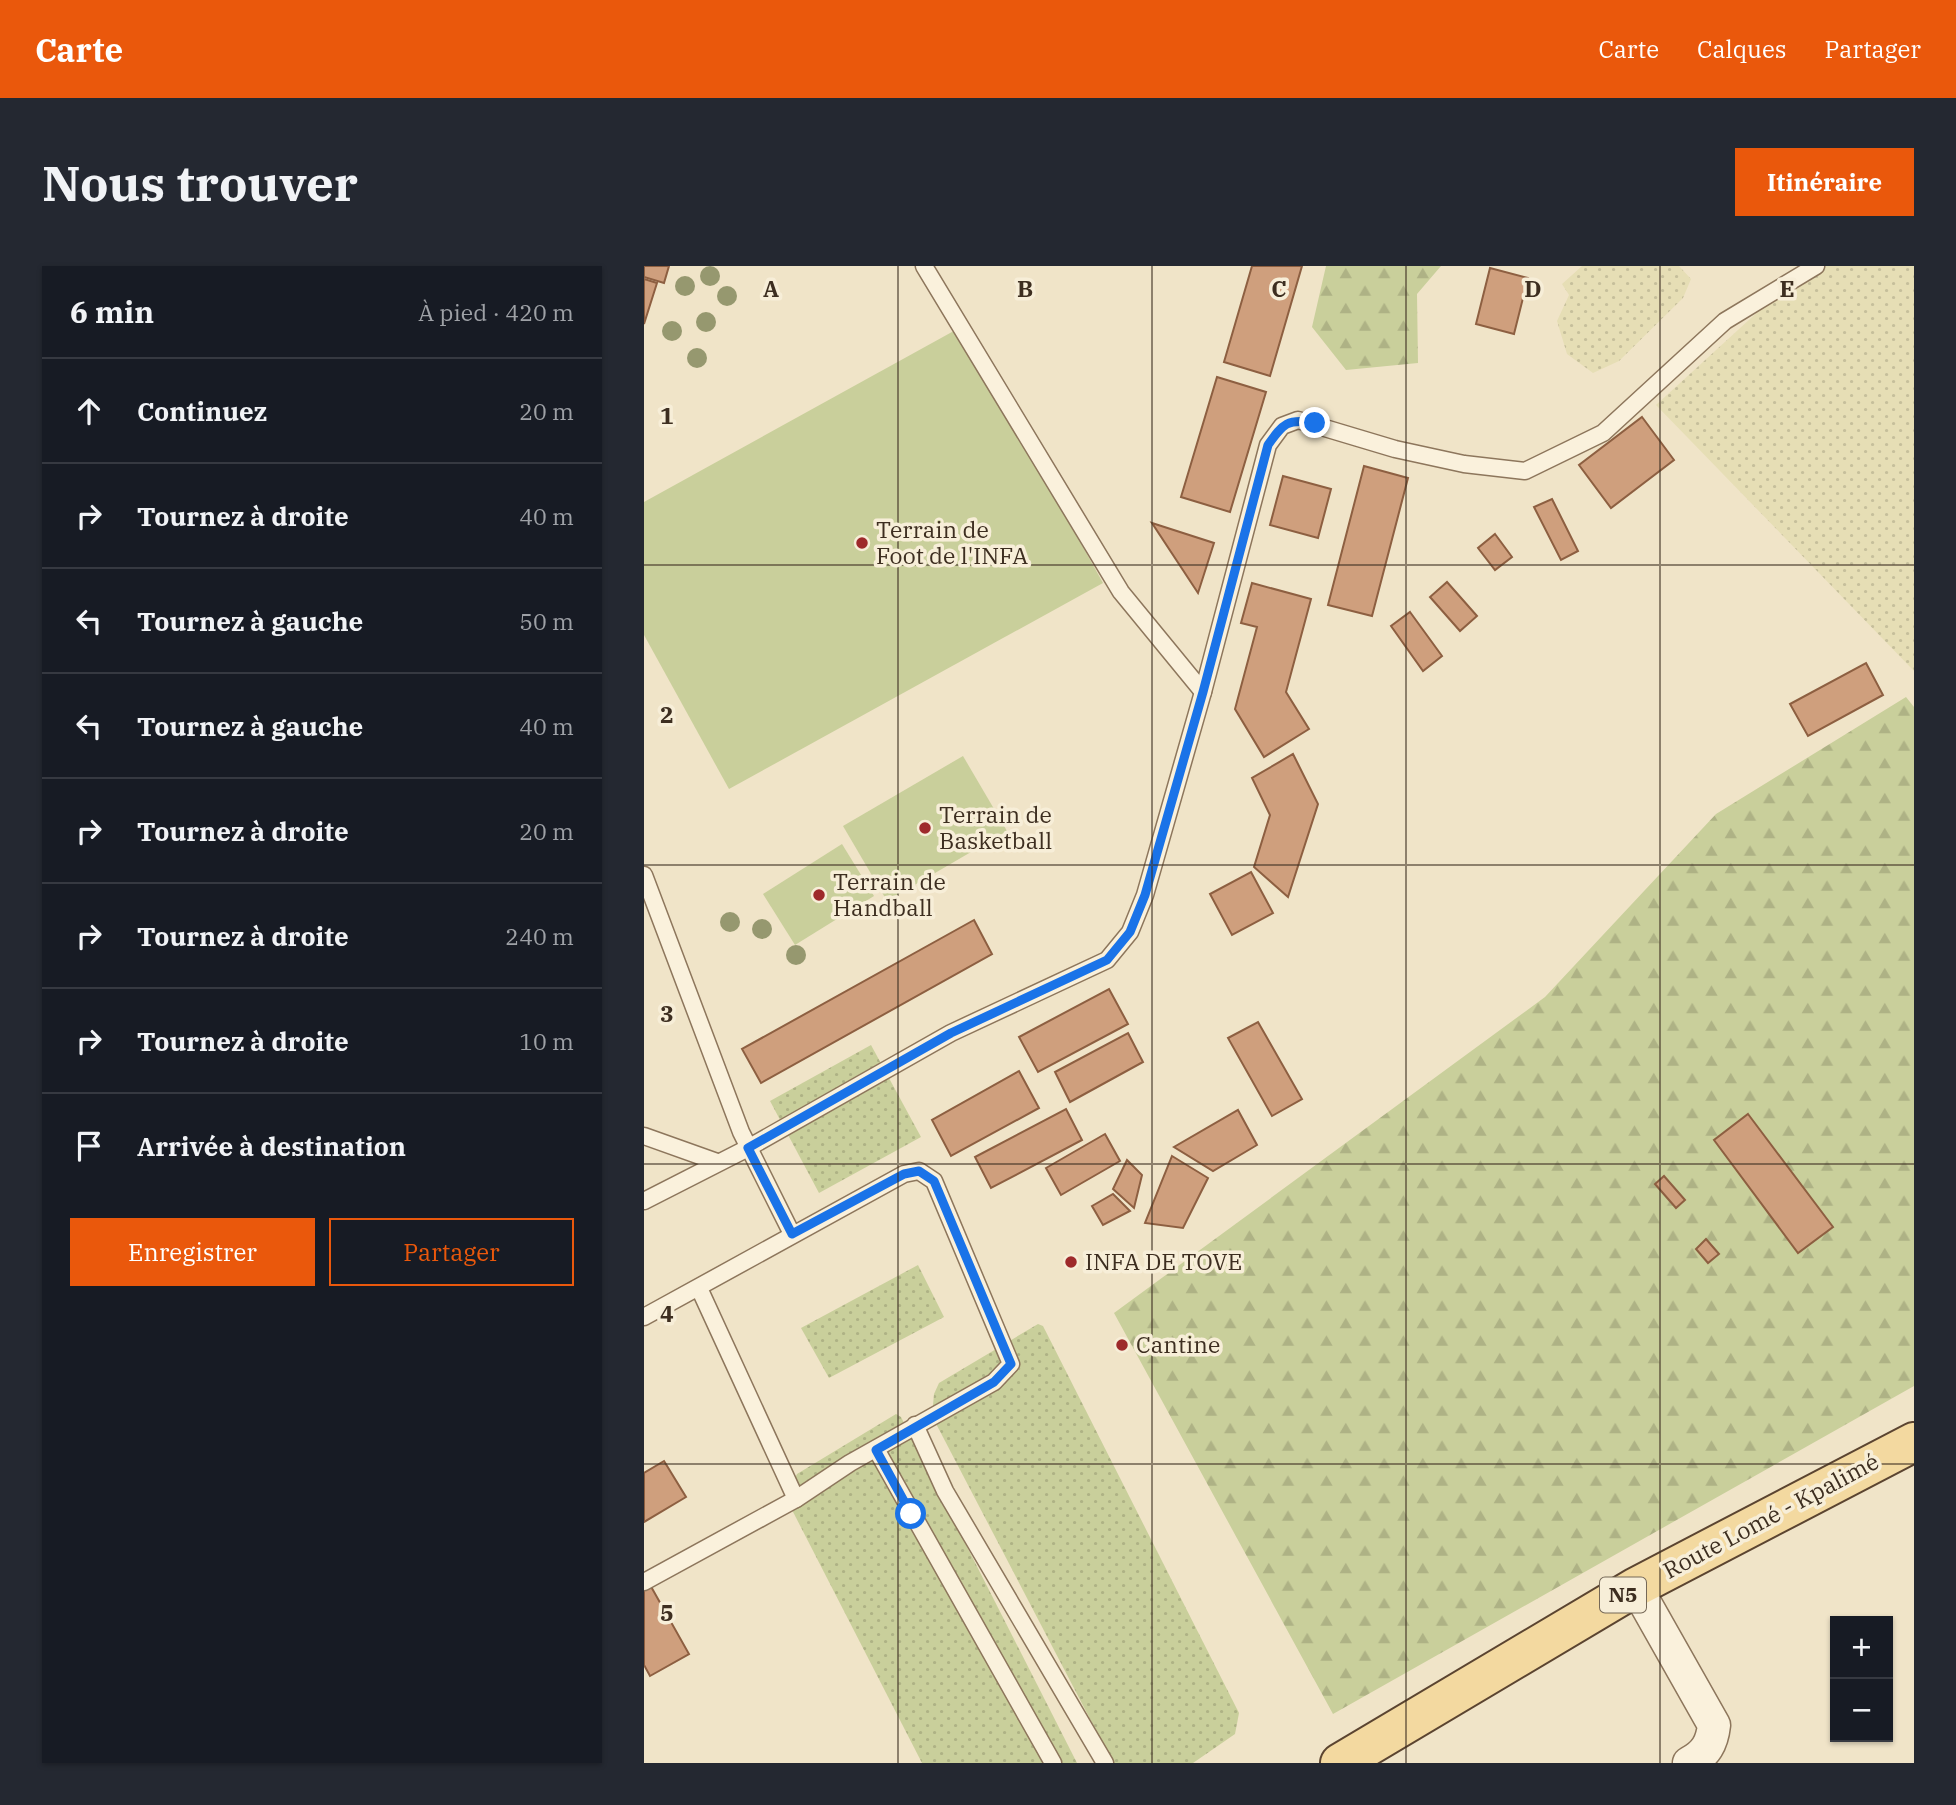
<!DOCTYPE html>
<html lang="fr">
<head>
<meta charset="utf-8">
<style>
  body { margin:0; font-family:"IBM Plex Serif",serif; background:#242831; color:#f1f3f6 }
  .controls { position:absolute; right:21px; bottom:21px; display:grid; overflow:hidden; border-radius:0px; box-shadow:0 2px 5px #0004 }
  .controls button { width:63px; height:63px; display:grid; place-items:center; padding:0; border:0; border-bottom:2px solid #363941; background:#171b24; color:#f1f3f6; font:35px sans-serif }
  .stop { position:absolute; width:21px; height:21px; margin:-16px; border:5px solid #1a73e8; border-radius:50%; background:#fff }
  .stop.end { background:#1a73e8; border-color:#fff; box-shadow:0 2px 7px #0008 }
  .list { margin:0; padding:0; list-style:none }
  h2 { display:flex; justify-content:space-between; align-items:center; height:91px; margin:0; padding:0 28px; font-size:30px }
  h2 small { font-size:23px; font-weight:400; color:#9ea1a6 }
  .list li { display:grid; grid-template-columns:46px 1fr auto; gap:21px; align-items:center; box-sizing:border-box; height:105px; padding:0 28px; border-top:2px solid #363941 }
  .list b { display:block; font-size:26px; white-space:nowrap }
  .list em { font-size:23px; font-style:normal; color:#9ea1a6 }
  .actions { display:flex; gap:14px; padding:21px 28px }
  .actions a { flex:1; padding:16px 0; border:2px solid #ea580c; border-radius:0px; text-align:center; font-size:24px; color:#ea580c }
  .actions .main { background:#ea580c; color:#fff }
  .icon { flex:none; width:38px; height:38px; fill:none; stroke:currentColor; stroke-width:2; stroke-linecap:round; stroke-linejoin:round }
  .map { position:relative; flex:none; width:1270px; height:1497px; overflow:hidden; border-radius:0px }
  header { display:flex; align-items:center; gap:42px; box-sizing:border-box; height:98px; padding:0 35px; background:#ea580c; color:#fff }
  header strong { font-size:33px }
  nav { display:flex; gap:38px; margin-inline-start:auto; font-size:24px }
  .intro { display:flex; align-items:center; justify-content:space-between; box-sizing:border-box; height:168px; padding:0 42px }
  h1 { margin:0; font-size:49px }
  .button { padding:18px 32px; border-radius:0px; background:#ea580c; color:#fff; font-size:24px; font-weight:700 }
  main { display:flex; gap:42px; padding:0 42px }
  aside { flex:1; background:#171b24; border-radius:0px; box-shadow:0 2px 5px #0004 }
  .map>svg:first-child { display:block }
</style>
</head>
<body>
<header>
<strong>Carte</strong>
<nav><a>Carte</a><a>Calques</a><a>Partager</a></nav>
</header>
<div class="intro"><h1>Nous trouver</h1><a class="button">Itinéraire</a></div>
<main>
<aside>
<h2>6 min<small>À pied · 420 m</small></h2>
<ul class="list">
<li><svg class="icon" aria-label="ahead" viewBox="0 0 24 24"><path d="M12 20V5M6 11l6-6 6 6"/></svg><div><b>Continuez</b></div><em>20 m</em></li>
<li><svg class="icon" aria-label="right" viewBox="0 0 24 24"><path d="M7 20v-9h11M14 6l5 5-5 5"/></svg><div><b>Tournez à droite</b></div><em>40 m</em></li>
<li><svg class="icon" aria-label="left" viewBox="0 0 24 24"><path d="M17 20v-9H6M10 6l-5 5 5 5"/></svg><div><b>Tournez à gauche</b></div><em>50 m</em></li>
<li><svg class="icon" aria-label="left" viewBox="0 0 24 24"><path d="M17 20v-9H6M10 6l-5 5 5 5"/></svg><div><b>Tournez à gauche</b></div><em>40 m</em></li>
<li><svg class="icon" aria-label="right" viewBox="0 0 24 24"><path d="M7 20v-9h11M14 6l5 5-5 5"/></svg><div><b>Tournez à droite</b></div><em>20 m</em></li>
<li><svg class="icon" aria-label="right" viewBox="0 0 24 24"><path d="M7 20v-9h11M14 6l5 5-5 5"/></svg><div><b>Tournez à droite</b></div><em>240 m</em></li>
<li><svg class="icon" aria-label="right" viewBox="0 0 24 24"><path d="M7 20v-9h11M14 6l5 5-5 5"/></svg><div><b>Tournez à droite</b></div><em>10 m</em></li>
<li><svg class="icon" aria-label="arrive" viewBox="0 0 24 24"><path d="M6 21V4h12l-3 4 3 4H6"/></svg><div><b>Arrivée à destination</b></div></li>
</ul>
<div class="actions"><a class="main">Enregistrer</a><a>Partager</a></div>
</aside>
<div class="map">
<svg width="1270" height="1497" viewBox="0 0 1270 1497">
  <defs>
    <pattern id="farmland-dots" width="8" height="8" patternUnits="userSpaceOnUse" patternTransform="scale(1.75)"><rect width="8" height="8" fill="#e6deb5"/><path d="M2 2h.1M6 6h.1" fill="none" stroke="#c6bf9b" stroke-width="1.8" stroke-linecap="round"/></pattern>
    <pattern id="grass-dots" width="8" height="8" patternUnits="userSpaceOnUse" patternTransform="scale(1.75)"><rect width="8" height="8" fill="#c9cf9b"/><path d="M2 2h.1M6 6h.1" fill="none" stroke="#aeb285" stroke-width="1.8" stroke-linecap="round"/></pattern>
    <pattern id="forest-firs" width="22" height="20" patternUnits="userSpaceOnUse" patternTransform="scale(1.75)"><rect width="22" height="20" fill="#c9cf9b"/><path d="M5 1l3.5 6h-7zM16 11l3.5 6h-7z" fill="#aeb285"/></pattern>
  </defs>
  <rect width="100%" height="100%" fill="#f0e4c8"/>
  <g fill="url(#farmland-dots)">
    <path d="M938,0H1035L1047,13L1039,32L975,95L949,107L923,88L913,55L925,29L918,18Z"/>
    <path d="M1164,0H1270V405L1012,139Z"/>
  </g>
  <g fill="url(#grass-dots)">
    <path d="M227,779L277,871L175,927L126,835Z"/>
    <path d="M274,999L300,1051L185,1112L157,1062Z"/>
    <path d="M394,1058L399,1060L595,1447L591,1468L549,1497H469L288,1150L290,1128L295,1117Z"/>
    <path d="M252,1148L257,1151L433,1497H278L146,1240L148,1218L153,1208Z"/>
  </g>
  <g fill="url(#forest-firs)">
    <path d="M682,0H797L773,28L774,97L702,104L668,61Z"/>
    <path d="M1262,431L1270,441V1120L689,1448L470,1047L901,731L1072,548Z"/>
  </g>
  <g fill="#c9cf9b">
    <path d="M317,61L459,317L85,523L0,369V236Z"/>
    <path d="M319,490L363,565L243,635L199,560Z"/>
    <path d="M198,578L230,630L151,679L119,628Z"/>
  </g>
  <g fill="#cf9f7d" stroke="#8d5f41" stroke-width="2">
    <path d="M0,0H25L20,17L0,11Z"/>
    <path d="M608,0H658L626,110L580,96Z"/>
    <path d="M846,2L884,12L870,68L832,58Z"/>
    <path d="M0,13L13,17L0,58Z"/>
    <path d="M573,111L622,126L586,246L537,231Z"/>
    <path d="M998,151L1030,194L967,242L935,199Z"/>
    <path d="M720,200L764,212L728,350L684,339Z"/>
    <path d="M639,210L687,223L674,272L626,259Z"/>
    <path d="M908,233L934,285L917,294L890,241Z"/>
    <path d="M508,257L570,277L554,327Z"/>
    <path d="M851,268L868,291L851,304L834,282Z"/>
    <path d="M803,316L833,350L816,365L786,331Z"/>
    <path d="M608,317L667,333L642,426L665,463L620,491L591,443L613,361L597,357Z"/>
    <path d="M766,346L798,390L779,405L747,360Z"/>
    <path d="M1222,397L1239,429L1164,470L1146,438Z"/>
    <path d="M649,488L674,538L644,631L610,601L626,549L608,512Z"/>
    <path d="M607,606L629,647L588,669L566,628Z"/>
    <path d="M330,654L348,688L117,817L98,783Z"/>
    <path d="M465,723L484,758L394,806L375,771Z"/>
    <path d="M614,756L658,833L628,850L584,772Z"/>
    <path d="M484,767L499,796L426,836L411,806Z"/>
    <path d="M375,805L395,842L307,890L288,854Z"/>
    <path d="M422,843L438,874L347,922L331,891Z"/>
    <path d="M594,844L613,879L569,905L530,881Z"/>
    <path d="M1104,848L1189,961L1154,987L1070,874Z"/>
    <path d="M461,868L476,895L417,929L402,902Z"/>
    <path d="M528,890L564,912L539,962L501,957Z"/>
    <path d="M483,894L498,909L490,942L469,923Z"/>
    <path d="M1020,910L1041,934L1032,942L1011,918Z"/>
    <path d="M469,928L486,945L459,959L448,940Z"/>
    <path d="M1062,973L1075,988L1064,997L1052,983Z"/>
    <path d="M20,1195L42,1231L0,1256V1207Z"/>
    <path d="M5,1317L45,1388L6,1410L0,1399V1320Z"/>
  </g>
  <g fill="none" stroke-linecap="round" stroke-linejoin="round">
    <g stroke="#8d765c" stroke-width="19">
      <g id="lane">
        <path d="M280,0L477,326L559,426"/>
        <path d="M0,609L97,866L148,968"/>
        <path d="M0,870L73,896"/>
        <path d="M0,935L104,882L307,767L463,694L486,666L501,629L559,426L624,179L638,160L654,154L751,183L820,198L881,205L959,167L1081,55L1172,0"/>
        <path d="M55,1022L152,1233"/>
        <path d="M0,1051L260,908L275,905L290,915L367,1098L350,1116L206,1197L152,1233L0,1316"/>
        <path d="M271,1159L301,1225L461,1497"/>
        <path d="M232,1183L409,1497"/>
      </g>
    </g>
    <g stroke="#8d765c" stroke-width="35">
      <path id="street" d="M992,1321L1070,1459C1068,1477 1062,1488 1045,1497"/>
    </g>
    <g stroke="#5b4430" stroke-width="42">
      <path id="primary" d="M696,1497L992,1321L1270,1176"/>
    </g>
    <use href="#lane" stroke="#faf1dc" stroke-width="16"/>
    <use href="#street" stroke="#faf1dc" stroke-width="32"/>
    <use href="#primary" stroke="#f3d9a0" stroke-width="38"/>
  </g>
  <g fill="#96986f">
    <circle cx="66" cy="10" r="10"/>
    <circle cx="41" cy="20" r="10"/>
    <circle cx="83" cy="30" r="10"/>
    <circle cx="62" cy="56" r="10"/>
    <circle cx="28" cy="65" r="10"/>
    <circle cx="53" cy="92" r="10"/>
    <circle cx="86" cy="656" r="10"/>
    <circle cx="118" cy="663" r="10"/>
    <circle cx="152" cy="689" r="10"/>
  </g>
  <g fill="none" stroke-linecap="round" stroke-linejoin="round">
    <path stroke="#1a73e8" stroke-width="9" d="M267,1248L232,1184L350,1116L367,1098L290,915L275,905L260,908L148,968L104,882L307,767L463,694L486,666L501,629L559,426L624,179C639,158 643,152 671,157"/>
  </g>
  <path fill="none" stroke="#3d2e20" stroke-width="2" stroke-opacity="0.55" d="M254,0V1497M508,0V1497M762,0V1497M1016,0V1497M0,299H1270M0,599H1270M0,898H1270M0,1198H1270"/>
  <g fill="#9e2a2b" stroke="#f7eed8" stroke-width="2.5">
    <circle cx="218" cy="277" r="7"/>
    <circle cx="281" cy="562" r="7"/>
    <circle cx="175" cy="629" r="7"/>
    <circle cx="427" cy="996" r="7"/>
    <circle cx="478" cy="1079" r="7"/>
  </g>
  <g text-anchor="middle" stroke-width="7" stroke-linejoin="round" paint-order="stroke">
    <rect fill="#f7eed8" stroke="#756857" stroke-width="2" x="956" y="1311.5" width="46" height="35" rx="5"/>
    <g font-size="21" font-weight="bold" fill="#3d2e20">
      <text x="979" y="1336">N5</text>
    </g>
    <g font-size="23" fill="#3d2e20" stroke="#f7eed8" text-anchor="start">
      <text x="232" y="272">Terrain de<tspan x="232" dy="26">Foot de l'INFA</tspan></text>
      <text x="295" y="557">Terrain de<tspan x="295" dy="26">Basketball</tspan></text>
      <text x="189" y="624">Terrain de<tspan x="189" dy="26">Handball</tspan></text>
      <text x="441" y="1004">INFA DE TOVE</text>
      <text x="492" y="1087">Cantine</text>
    </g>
    <g font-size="23" fill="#3d2e20" stroke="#f7eed8">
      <text transform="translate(1127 1250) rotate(-28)" y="8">Route Lomé - Kpalimé</text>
    </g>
  </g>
  <g font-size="23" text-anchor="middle" font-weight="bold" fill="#3d2e20" stroke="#f7eed8" stroke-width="7" stroke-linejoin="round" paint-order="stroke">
    <text x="127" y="31">A</text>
    <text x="381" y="31">B</text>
    <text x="635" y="31">C</text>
    <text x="889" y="31">D</text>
    <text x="1143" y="31">E</text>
    <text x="23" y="158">1</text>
    <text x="23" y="457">2</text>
    <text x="23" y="756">3</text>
    <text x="23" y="1056">4</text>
    <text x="23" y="1355">5</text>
  </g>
</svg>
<div class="controls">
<button>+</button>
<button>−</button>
</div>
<div class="stop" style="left:267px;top:1248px"></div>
<div class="stop end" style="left:671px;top:157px"></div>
</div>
</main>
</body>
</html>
